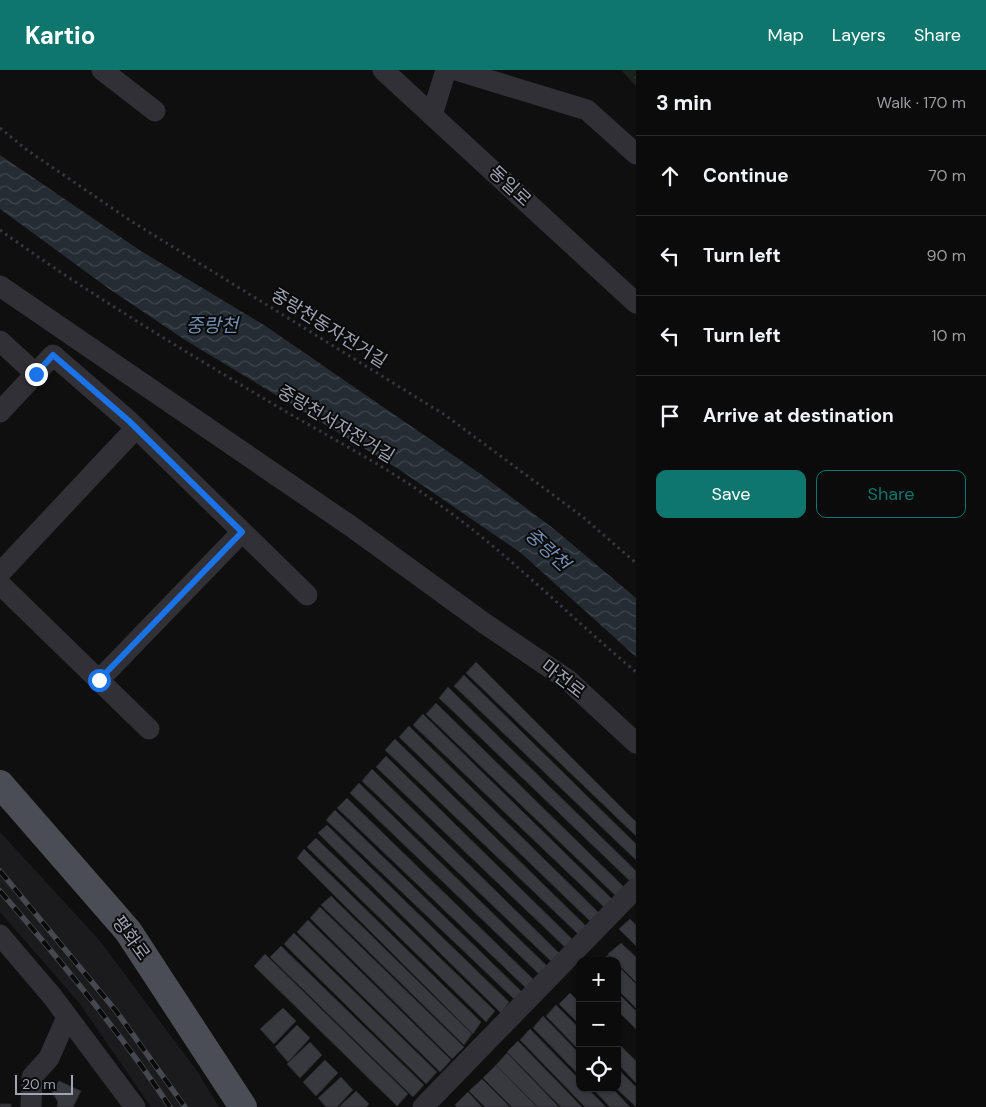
<!DOCTYPE html>
<html lang="en">
<head>
<meta charset="utf-8">
<style>
  body { margin:0; font-family:"DM Sans","Noto Sans KR",sans-serif; background:#19191a; color:#f1f3f6 }
  .controls { position:absolute; right:15px; bottom:15px; display:grid; overflow:hidden; border-radius:10px; box-shadow:0 1px 4px #0004 }
  .controls button { width:45px; height:45px; display:grid; place-items:center; padding:0; border:0; border-bottom:1px solid #2b2b2d; background:#0b0b0c; color:#f1f3f6; font:25px sans-serif }
  .scale { position:absolute; left:15px; bottom:12px; width:58px; box-sizing:border-box; padding-left:5px; border:2px solid #9fa3b3; border-top:0; font-size:14px; line-height:18px; white-space:nowrap; color:#9fa3b3; -webkit-text-stroke:4px #0a0a0b; paint-order:stroke }
  .stop { position:absolute; width:15px; height:15px; margin:-11px; border:4px solid #1a73e8; border-radius:50%; background:#fff }
  .stop.end { background:#1a73e8; border-color:#fff; box-shadow:0 1px 5px #0008 }
  .list { margin:0; padding:0; list-style:none }
  h2 { display:flex; justify-content:space-between; align-items:center; height:65px; margin:0; padding:0 20px; font-size:21px }
  h2 small { font-size:16px; font-weight:400; color:#9a9b9d }
  .list li { display:grid; grid-template-columns:32px 1fr auto; gap:15px; align-items:center; box-sizing:border-box; height:80px; padding:0 20px; border-top:1px solid #2b2b2d }
  .list b { display:block; font-size:19px; white-space:nowrap }
  .list em { font-size:16px; font-style:normal; color:#9a9b9d }
  .actions { display:flex; gap:10px; padding:15px 20px }
  .actions a { flex:1; padding:11px 0; border:1px solid #0f766e; border-radius:10px; text-align:center; font-size:18px; color:#0f766e }
  .actions .main { background:#0f766e; color:#fff }
  .icon { flex:none; width:28px; height:28px; fill:none; stroke:currentColor; stroke-width:2; stroke-linecap:round; stroke-linejoin:round }
  .map { position:relative; flex:none; width:636px; height:1037px; overflow:hidden }
  header { display:flex; align-items:center; gap:30px; box-sizing:border-box; height:70px; padding:0 25px; background:#0f766e; color:#fff }
  header strong { font-size:24px }
  nav { display:flex; gap:28px; margin-inline-start:auto; font-size:18px }
  main { display:flex }
  aside { flex:1; background:#0b0b0c }
  .map>svg:first-child { display:block }
</style>
</head>
<body>
<header>
<strong>Kartio</strong>
<nav><a>Map</a><a>Layers</a><a>Share</a></nav>
</header>
<main>
<div class="map">
<svg width="636" height="1037" viewBox="0 0 636 1037">
  <defs>
    <pattern id="forest-firs" width="22" height="20" patternUnits="userSpaceOnUse" patternTransform="scale(1.25)"><rect width="22" height="20" fill="#1b231d"/><path d="M5 1l3.5 6h-7zM16 11l3.5 6h-7z" fill="#39403b"/></pattern>
    <pattern id="water-waves" width="16" height="10" patternUnits="userSpaceOnUse" patternTransform="scale(1.25)"><rect width="16" height="10" fill="#252c34"/><path d="M0 5q4-4 8 0t8 0" fill="none" stroke="#41474f"/></pattern>
  </defs>
  <rect width="100%" height="100%" fill="#0f0f10"/>
  <path fill="#1b1b1d" d="M0,762L100,871L197,1001L219,1037H151L80,934L0,842Z"/>
  <path fill="url(#forest-firs)" d="M621,0H636V16Z"/>
  <path fill="url(#water-waves)" d="M0,85L141,181L264,255L482,405L554,459L636,528V587L521,483L397,398L185,270L108,218L0,139Z"/>
  <g fill="#38393f" stroke="#29292d">
    <path d="M476,592L636,752V766L466,603Z"/>
    <path d="M464,605L636,774V790L454,616Z"/>
    <path d="M448,617L636,801V807L631,812L439,628Z"/>
    <path d="M436,633L627,820L618,828L426,644Z"/>
    <path d="M423,644L614,831L606,839L413,655Z"/>
    <path d="M409,656L599,843L591,852L399,667Z"/>
    <path d="M395,669L586,856L578,864L385,680Z"/>
    <path d="M386,686L576,873L569,881L376,697Z"/>
    <path d="M372,699L563,887L555,895L362,711Z"/>
    <path d="M359,713L548,897L539,904L350,723Z"/>
    <path d="M347,728L535,911L527,919L337,738Z"/>
    <path d="M335,740L523,923L516,931L326,750Z"/>
    <path d="M327,755L509,932L501,943L318,763Z"/>
    <path d="M316,768L495,941L486,952L307,777Z"/>
    <path d="M304,779L481,952L473,964L297,788Z"/>
    <path d="M331,826L472,964L464,975L321,835Z"/>
    <path d="M320,837L464,977L452,989L310,848Z"/>
    <path d="M630,849L636,855V876L619,859Z"/>
    <path d="M308,850L451,990L440,1002L297,862Z"/>
    <path d="M294,863L437,1002L426,1014L284,874Z"/>
    <path d="M621,873L636,887V912L608,884Z"/>
    <path d="M281,876L424,1015L413,1027L270,887Z"/>
    <path d="M265,884L408,1024L397,1036L254,896Z"/>
    <path d="M608,885L613,891H601Z"/>
    <path d="M617,895L636,914V938L617,919Z"/>
    <path d="M617,922L636,941V959L617,940Z"/>
    <path d="M570,923L580,933V955L559,934Z"/>
    <path d="M556,935L580,959V981L546,946Z"/>
    <path d="M283,938L296,951L274,974L260,959Z"/>
    <path d="M543,946L580,984V1006L533,958Z"/>
    <path d="M297,955L310,968L288,992L275,977Z"/>
    <path d="M530,959L580,1010V1018H587L606,1037H585L520,970Z"/>
    <path d="M518,971L582,1037H561L507,982Z"/>
    <path d="M310,972L322,985L300,1008L287,994Z"/>
    <path d="M617,972L636,991V1013L617,993Z"/>
    <path d="M507,983L559,1037H538L496,995Z"/>
    <path d="M325,990L338,1003L316,1026L303,1012Z"/>
    <path d="M496,995L537,1037H512L483,1008Z"/>
    <path d="M617,998L636,1017V1037L616,1018Z"/>
    <path d="M341,1007L353,1020L337,1037H326L318,1028Z"/>
    <path d="M482,1009L510,1037H485L469,1021Z"/>
    <path d="M59,1011L81,1021L73,1037H57L58,1032L52,1022Z"/>
    <path d="M592,1018H612L630,1037H610Z"/>
    <path d="M356,1021L369,1034L366,1037H339Z"/>
    <path d="M468,1022L482,1037H457L455,1035Z"/>
    <rect x="0" y="1034" width="11" height="3"/>
  </g>
  <g fill="none" stroke-linecap="round" stroke-linejoin="round">
    <g stroke="#36373d" stroke-width="3" stroke-dasharray="2.5 4" stroke-linecap="butt">
      <path d="M0,58L27,80L131,151L445,345L583,447L636,493"/>
      <path d="M0,160C90,225 188,283 283,340C335,370 388,398 437,433C508,483 569,546 636,602"/>
    </g>
    <g stroke="#303036" stroke-width="21">
      <path d="M102,0L155,41"/>
      <path d="M383,0L636,233"/>
      <path d="M456,0L587,40L636,84"/>
      <path d="M432,45L446,0"/>
      <path d="M0,216L352,457L484,553L568,610L636,673"/>
      <path d="M0,271L36,304"/>
      <path d="M0,342L53,285L129,351L307,525"/>
      <path d="M0,503L136,358"/>
      <path d="M0,514L149,659"/>
      <path d="M99,610L242,462"/>
      <path d="M0,865L52,926L135,1037"/>
      <path d="M31,1037L32,1007L49,988L67,947"/>
      <path d="M423,1037L636,818"/>
    </g>
    <path stroke="#4b4d55" stroke-width="28" d="M0,714L128,861L243,1037"/>
    <g stroke="#46484f" stroke-width="5.5">
      <g id="rail">
        <path d="M0,801L116,941L185,1037"/>
        <path d="M0,821C60,890 119,961 170,1037"/>
      </g>
    </g>
    <use href="#rail" stroke="#0a0a0b" stroke-width="4" stroke-dasharray="11" stroke-linecap="butt"/>
  </g>
  <g fill="none" stroke-linecap="round" stroke-linejoin="round">
    <path stroke="#1a73e8" stroke-width="6" d="M36,304L53,285L129,351L242,462L99,610"/>
  </g>
  <g text-anchor="middle" stroke-width="4" stroke-linejoin="round" paint-order="stroke">
    <g font-size="18" fill="#9fa3b3" stroke="#0a0a0b">
      <text transform="translate(510 116) rotate(43)" y="6">동일로</text>
      <text transform="translate(329 258) rotate(32)" y="6">중랑천동자전거길</text>
      <text transform="translate(336 354) rotate(31)" y="6">중랑천서자전거길</text>
      <text transform="translate(563 609) rotate(38)" y="6">마전로</text>
      <text transform="translate(131 868) rotate(54)" y="6">평화로</text>
    </g>
    <g font-size="19" font-style="italic" fill="#728eb1" stroke="#0a0a0b">
      <text x="212" y="262">중랑천</text>
      <text transform="translate(548 479) rotate(43)" y="7">중랑천</text>
    </g>
  </g>
</svg>
<div class="controls">
<button>+</button>
<button>−</button>
<button><svg class="icon" aria-label="locate" viewBox="0 0 24 24"><circle cx="12" cy="12" r="6"/><path d="M12 2v4M12 18v4M2 12h4M18 12h4"/></svg></button>
</div>
<div class="scale">20 m</div>
<div class="stop" style="left:99px;top:610px"></div>
<div class="stop end" style="left:36px;top:304px"></div>
</div>
<aside>
<h2>3 min<small>Walk · 170 m</small></h2>
<ul class="list">
<li><svg class="icon" aria-label="ahead" viewBox="0 0 24 24"><path d="M12 20V5M6 11l6-6 6 6"/></svg><div><b>Continue</b></div><em>70 m</em></li>
<li><svg class="icon" aria-label="left" viewBox="0 0 24 24"><path d="M17 20v-9H6M10 6l-5 5 5 5"/></svg><div><b>Turn left</b></div><em>90 m</em></li>
<li><svg class="icon" aria-label="left" viewBox="0 0 24 24"><path d="M17 20v-9H6M10 6l-5 5 5 5"/></svg><div><b>Turn left</b></div><em>10 m</em></li>
<li><svg class="icon" aria-label="arrive" viewBox="0 0 24 24"><path d="M6 21V4h12l-3 4 3 4H6"/></svg><div><b>Arrive at destination</b></div></li>
</ul>
<div class="actions"><a class="main">Save</a><a>Share</a></div>
</aside>
</main>
</body>
</html>
